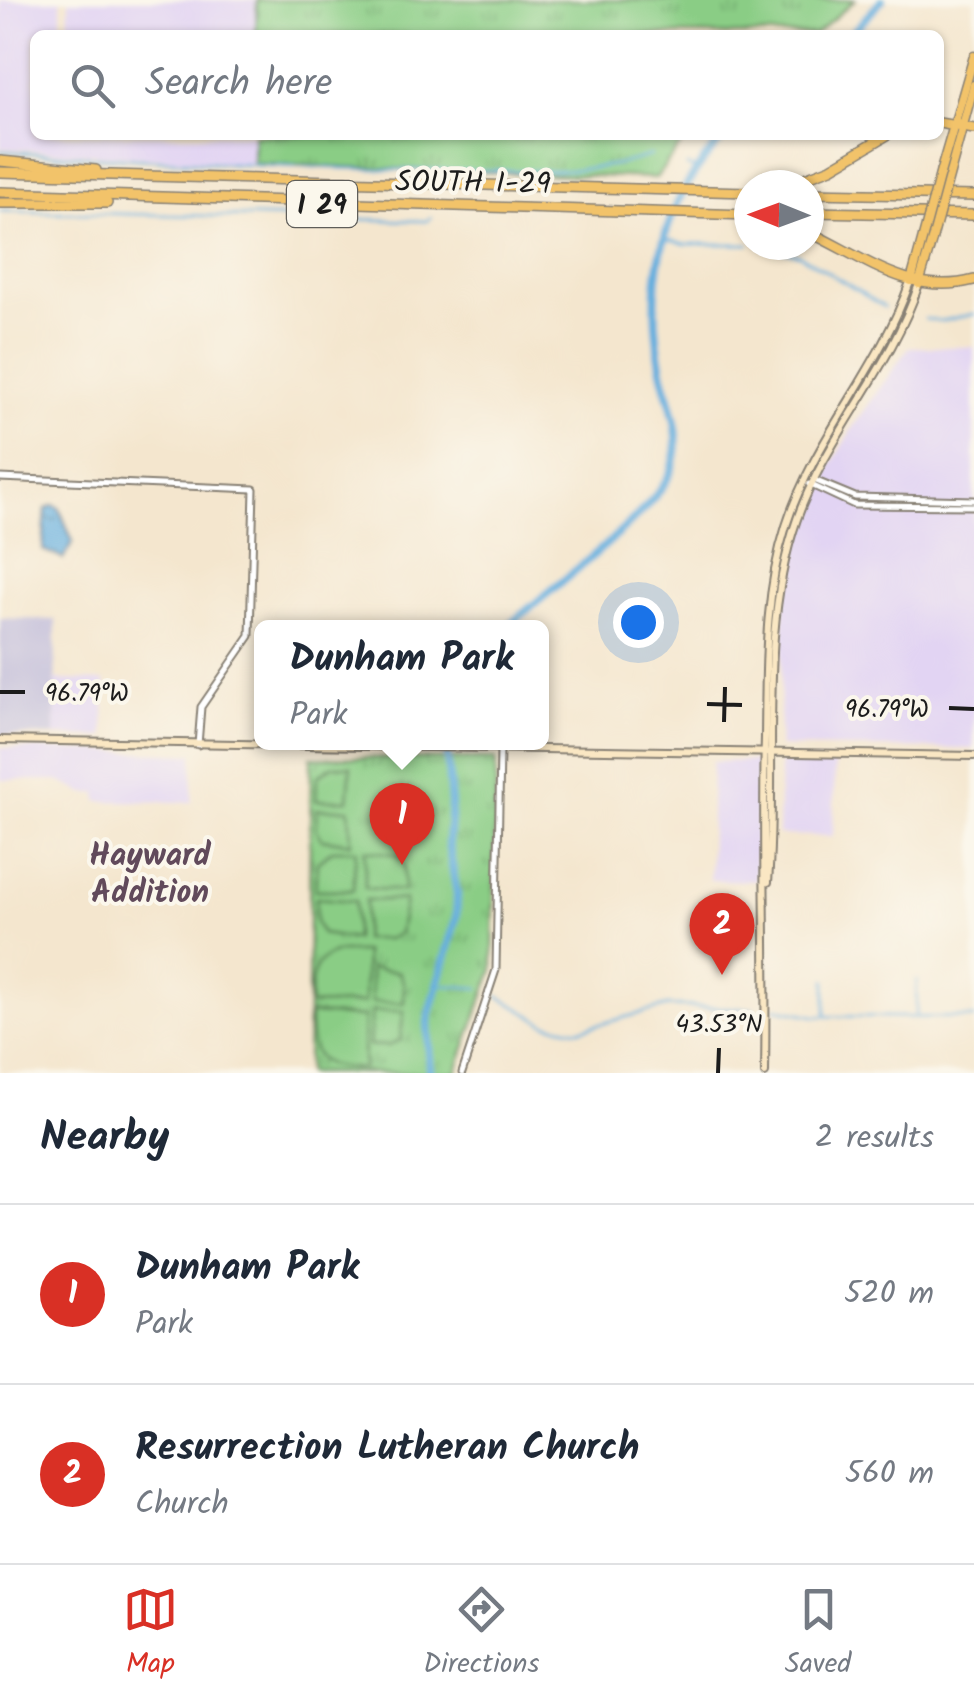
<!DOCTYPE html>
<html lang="en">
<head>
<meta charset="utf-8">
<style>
  body { margin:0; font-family:Kalam,sans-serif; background:#f6f6f7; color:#1f2937 }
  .compass { position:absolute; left:734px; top:170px; width:90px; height:90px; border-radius:50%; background:#fff; box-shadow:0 2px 8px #0004; rotate:271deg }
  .you { position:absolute; left:638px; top:622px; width:35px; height:35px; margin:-25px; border:8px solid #fff; border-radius:50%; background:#1a73e8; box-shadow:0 0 0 15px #1a73e833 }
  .badge { display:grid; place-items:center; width:65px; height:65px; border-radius:50%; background:#d93025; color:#fff; font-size:32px; font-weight:700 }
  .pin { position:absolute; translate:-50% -82px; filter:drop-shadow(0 2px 5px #0008) }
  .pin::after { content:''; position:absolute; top:52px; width:35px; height:30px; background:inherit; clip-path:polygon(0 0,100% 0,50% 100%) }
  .popup { position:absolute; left:254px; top:620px; width:295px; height:130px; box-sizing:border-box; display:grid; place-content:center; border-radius:15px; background:#fff; filter:drop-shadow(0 2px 8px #0005); font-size:32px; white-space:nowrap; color:#747a83 }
  .popup b { font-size:38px; color:#1f2937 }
  .popup::after { content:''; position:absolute; left:50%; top:100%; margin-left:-20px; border:20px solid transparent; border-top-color:#fff }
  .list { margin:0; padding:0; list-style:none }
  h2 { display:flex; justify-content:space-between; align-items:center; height:130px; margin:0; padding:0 40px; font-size:42px }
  h2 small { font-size:32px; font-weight:400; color:#747a83 }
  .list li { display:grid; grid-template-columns:65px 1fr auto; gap:30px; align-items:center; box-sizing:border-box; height:180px; padding:0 40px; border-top:2px solid #e0e1e3 }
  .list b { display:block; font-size:38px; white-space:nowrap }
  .list p { margin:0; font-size:32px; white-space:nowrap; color:#747a83 }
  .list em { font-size:32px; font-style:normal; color:#747a83 }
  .icon { flex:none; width:55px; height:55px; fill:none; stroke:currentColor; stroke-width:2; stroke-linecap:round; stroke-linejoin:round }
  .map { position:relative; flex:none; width:974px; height:1073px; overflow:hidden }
  .search { position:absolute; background:#fff; box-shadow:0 2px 8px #0004; left:30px; right:30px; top:30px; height:110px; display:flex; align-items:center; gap:25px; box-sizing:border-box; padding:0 35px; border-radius:15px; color:#747a83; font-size:38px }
  .sheet { height:490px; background:#fff }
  nav { display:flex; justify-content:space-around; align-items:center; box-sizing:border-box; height:140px; border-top:2px solid #e0e1e3; background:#fff; font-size:28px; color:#747a83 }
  nav a { display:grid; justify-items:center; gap:5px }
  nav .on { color:#d93025 }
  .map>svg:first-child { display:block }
</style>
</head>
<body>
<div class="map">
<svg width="974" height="1073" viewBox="0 0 974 1073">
  <defs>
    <pattern id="grass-tufts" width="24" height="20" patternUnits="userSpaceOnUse" patternTransform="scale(2.5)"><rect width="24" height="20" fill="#8acd85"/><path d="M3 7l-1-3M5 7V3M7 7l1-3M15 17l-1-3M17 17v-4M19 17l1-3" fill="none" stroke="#76af72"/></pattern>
    <pattern id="water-ripples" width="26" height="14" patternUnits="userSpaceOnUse" patternTransform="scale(2.5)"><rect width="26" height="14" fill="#66afde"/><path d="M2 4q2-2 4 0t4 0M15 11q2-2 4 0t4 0" fill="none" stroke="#538eb3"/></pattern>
  </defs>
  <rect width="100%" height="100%" fill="#fbf7ec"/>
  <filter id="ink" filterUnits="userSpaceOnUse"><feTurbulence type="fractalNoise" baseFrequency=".01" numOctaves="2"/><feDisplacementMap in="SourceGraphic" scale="20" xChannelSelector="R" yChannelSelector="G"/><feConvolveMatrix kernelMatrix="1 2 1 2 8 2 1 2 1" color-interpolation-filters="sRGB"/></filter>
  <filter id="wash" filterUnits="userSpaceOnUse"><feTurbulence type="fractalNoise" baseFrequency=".0048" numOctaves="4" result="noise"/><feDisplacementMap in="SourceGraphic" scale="40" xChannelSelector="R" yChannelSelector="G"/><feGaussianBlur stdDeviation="2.25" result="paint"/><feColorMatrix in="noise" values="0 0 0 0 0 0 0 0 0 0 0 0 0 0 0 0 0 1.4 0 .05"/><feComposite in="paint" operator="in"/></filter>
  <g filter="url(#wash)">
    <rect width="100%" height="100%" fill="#f4e6ce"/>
    <g fill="#e2d4f3">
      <path d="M0,0H61V35H35V135H254L253,164L0,148Z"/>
      <path d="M69,0H257L256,35H68Z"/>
      <path d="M909,347H974V749L779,747L784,602L806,510L853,427Z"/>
      <path d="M56,680L105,681L104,737L55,736Z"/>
      <path d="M0,748L193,754L192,802L98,801V793H85L56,780H0Z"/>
      <path d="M757,761L756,881L710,880L712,762Z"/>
      <path d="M780,761L835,762L833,836L778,835Z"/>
    </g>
    <path fill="#c5c0da" d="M0,618L56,620L55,736L0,735Z"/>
    <g fill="url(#grass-tufts)" stroke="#537450" stroke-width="2.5">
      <path d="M257,0H855L815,35H256Z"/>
      <path d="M254,135H688L656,178L253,164Z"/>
      <path d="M311,757L496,759L493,970L456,1073H307Z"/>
    </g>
    <g fill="#8acd85" stroke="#537450" stroke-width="2.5">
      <path d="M332,766H351L348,800H316L317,777Z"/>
      <path d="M317,809H349L351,843L322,839L316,828Z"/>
      <path d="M332,850H356L353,890H315L317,863Z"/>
      <path d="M365,850L398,855L404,866V891L365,888Z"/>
      <path d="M316,898L355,901V939L322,934L316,922Z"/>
      <path d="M366,900H405L399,933L388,939H363Z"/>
      <path d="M337,952H365L364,1003L310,1005C310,980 311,960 337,952Z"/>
      <path d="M370,968L399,972L404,984V1003L372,1002Z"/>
      <path d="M372,1011H404L400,1040L388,1046L369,1045Z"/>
      <path d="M310,1014L364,1017L363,1069C318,1068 309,1059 310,1014Z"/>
    </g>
    <path fill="url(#water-ripples)" stroke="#41667d" stroke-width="2.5" d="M53,505L59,508L73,542L63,559L43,550L46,509Z"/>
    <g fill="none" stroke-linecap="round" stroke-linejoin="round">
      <g stroke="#66afde" stroke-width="2.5">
        <path d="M0,151C152,160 303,170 456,170C521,169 589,177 651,155"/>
        <path d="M687,166L698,169"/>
        <path d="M0,211L427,221L431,217"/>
        <path d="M665,239L686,244H749"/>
        <path d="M762,245L800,255L884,307"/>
        <path d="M925,319L942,321L974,314"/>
        <path d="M439,985L479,988"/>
        <path d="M498,996L546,1024L578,1030L668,1006L754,1009"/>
        <path d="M775,1008L815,1016L974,1018"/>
        <path d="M826,1014V980"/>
        <path d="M916,1015L917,981"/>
      </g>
      <g stroke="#66afde" stroke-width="8">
        <path d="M850,35L882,0"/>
        <path d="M506,628C545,593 655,514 671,471C685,436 671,409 663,375C644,287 659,201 726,135"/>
        <path d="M430,1073L428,1021L456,918L457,894L448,843L451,804L446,742"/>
      </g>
    </g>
  </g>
  <g filter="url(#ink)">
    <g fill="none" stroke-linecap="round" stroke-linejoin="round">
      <g stroke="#888175" stroke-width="9">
        <g id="tertiary">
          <path d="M0,478L254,489L250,636L201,707L198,745"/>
          <path d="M814,480L855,497L974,500"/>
          <path d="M809,484L854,505L974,506"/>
          <path d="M462,1073L496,970L500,750"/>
        </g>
      </g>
      <g stroke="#888175" stroke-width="10">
        <g id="secondary">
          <path d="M0,740L974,756"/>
          <path d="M768,882C778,763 757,633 797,519C827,435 891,369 919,284"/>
          <path d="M765,1073C767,961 762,849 765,737C766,666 764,595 786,526C814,438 880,369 910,282"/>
        </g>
      </g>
      <g stroke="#888175" stroke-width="11">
        <g id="primary">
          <path d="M941,170L974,56"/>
          <path d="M950,173L974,85"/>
          <path d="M911,281L923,237"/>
          <path d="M919,284L932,240"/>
        </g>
      </g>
      <g stroke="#888175" stroke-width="12">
        <g id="motorway">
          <path d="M939,123L974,129"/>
          <path d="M0,161L96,170"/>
          <path d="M0,172L749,192"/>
          <path d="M787,185L831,168L887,135"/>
          <path d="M0,192L749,215"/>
          <path d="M809,193L974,196"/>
          <path d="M0,203H107"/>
          <path d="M809,212L974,215"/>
          <path d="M809,232C864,258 911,297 974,280"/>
        </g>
      </g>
      <use href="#tertiary" stroke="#fff" stroke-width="5"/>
      <use href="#secondary" stroke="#fae7c3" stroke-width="6"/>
      <use href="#primary" stroke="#f2c36a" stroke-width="8"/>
      <use href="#motorway" stroke="#f2c36a" stroke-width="9"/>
      <g stroke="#888175" stroke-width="11" stroke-linecap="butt">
        <g id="primary-bridge">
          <path d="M923,237L941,170"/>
          <path d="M932,240L950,173"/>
        </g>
      </g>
      <use href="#primary-bridge" stroke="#f2c36a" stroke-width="8"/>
    </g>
  </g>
  <path fill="none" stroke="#1c1c1c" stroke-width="4" d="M0,692H25M707,704L742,705M949,708L974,709M724,722L725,687M718,1073L719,1048"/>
  <g text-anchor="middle" stroke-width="8" stroke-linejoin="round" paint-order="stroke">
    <rect fill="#fbf7ec" stroke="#5f5e5a" stroke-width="2.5" x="287" y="181" width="70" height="46" rx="8"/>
    <g font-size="28" font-weight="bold" fill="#1c1c1c">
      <text x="322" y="214">I 29</text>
    </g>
    <g font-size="30" fill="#1c1c1c" stroke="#fbf7ec">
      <text transform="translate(473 182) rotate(1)" y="10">SOUTH I-29</text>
    </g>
    <g font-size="32" font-weight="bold" fill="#614a5b" stroke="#fbf7ec">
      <text x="150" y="865">Hayward<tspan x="150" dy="37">Addition</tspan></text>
    </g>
  </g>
  <g font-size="25" text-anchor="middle" fill="#1c1c1c" stroke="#fbf7ec" stroke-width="8" stroke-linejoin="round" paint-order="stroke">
    <text x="87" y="701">96.79°W</text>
    <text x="887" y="717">96.79°W</text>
    <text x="719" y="1032">43.53°N</text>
  </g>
</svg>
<svg class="compass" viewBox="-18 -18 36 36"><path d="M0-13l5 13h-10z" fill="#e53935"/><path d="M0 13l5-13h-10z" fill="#747a83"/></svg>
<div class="you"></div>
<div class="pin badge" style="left:402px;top:865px">1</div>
<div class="popup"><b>Dunham Park</b>Park</div>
<div class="pin badge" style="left:722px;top:975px">2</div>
<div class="search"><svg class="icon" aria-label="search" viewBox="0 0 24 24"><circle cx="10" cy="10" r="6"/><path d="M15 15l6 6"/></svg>Search here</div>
</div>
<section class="sheet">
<h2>Nearby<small>2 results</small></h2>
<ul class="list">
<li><span class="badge">1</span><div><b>Dunham Park</b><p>Park</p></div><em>520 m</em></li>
<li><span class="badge">2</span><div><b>Resurrection Lutheran Church</b><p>Church</p></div><em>560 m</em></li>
</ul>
</section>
<nav>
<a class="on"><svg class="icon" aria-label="map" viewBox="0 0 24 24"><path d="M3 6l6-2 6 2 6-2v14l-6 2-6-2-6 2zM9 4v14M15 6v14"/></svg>Map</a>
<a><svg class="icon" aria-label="directions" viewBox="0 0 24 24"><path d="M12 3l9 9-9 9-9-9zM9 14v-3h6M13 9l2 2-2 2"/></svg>Directions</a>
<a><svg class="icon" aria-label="saved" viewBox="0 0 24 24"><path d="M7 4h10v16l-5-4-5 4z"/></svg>Saved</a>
</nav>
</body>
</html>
